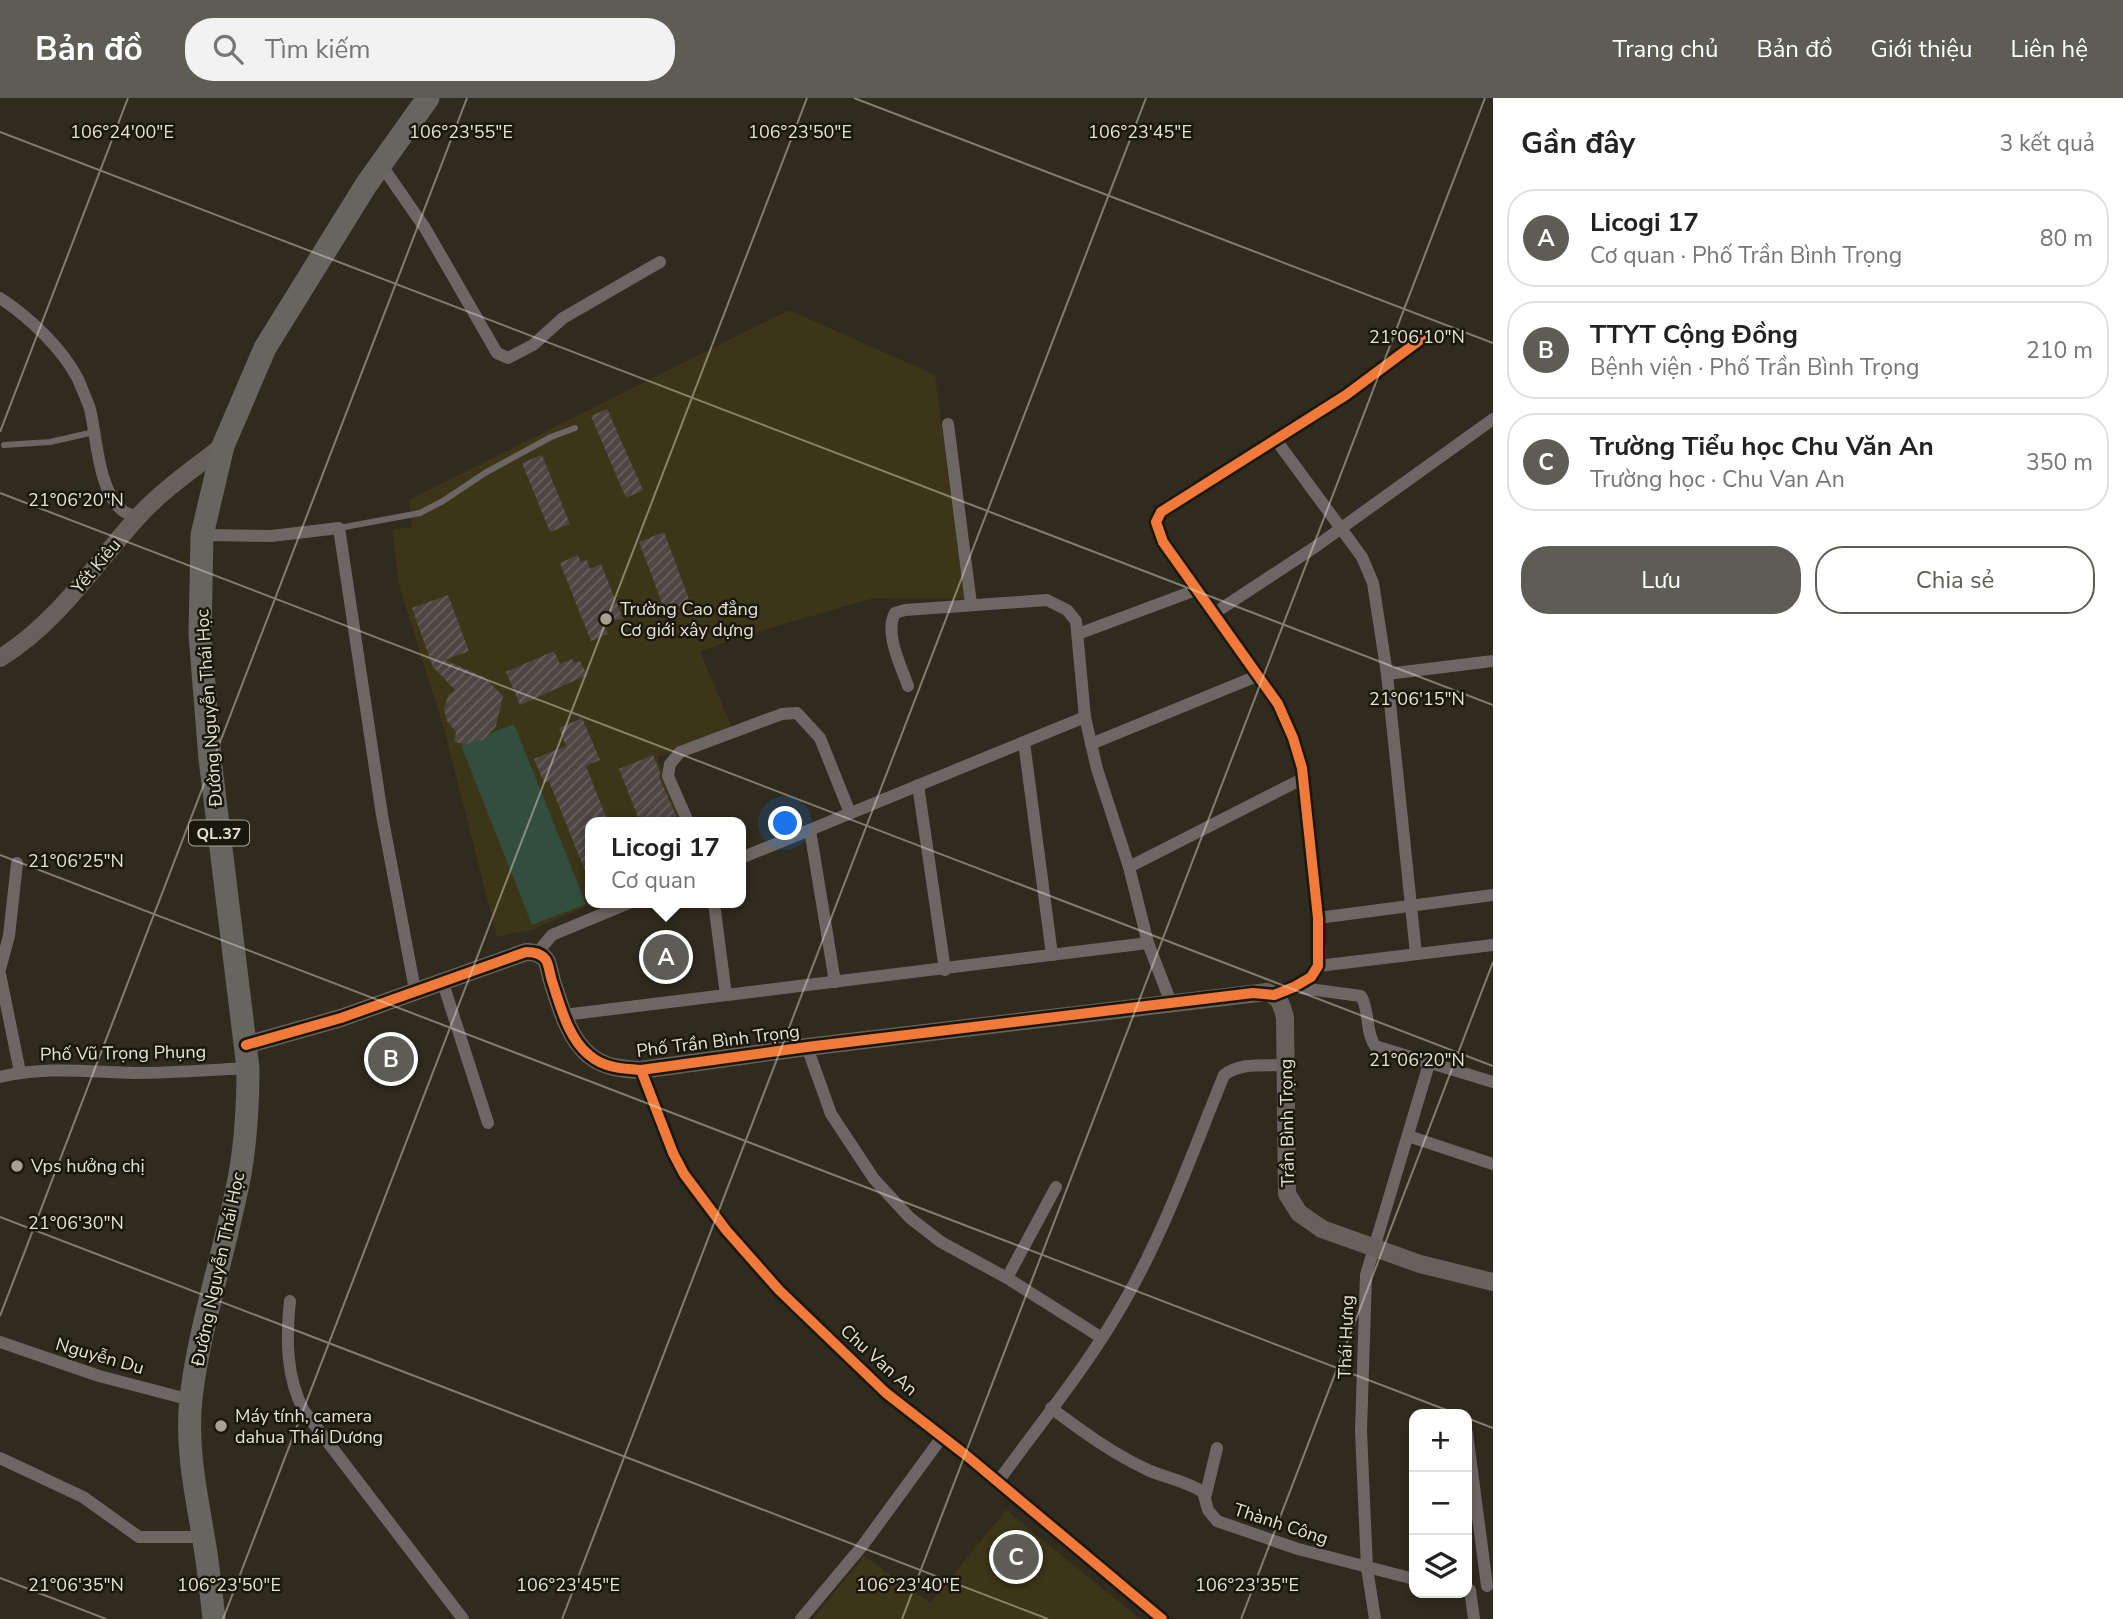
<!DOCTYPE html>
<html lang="vi">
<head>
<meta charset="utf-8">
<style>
  body { margin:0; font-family:"Nunito Sans",sans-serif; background:#f2f2f2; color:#222 }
  .controls { position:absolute; right:21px; bottom:21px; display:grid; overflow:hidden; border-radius:14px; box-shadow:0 4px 10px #0003 }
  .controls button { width:63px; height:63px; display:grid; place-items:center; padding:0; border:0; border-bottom:2px solid #e0e0e0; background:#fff; color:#222; font:35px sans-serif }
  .you { position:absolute; left:786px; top:726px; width:24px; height:24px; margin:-18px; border:5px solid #fff; border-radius:50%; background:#1a73e8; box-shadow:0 0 0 10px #1a73e833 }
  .badge { display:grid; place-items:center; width:46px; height:46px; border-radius:50%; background:#5d5c55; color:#fff; font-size:23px; font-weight:700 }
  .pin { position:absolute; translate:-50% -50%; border:4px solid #fff; box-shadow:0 2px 7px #0006 }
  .popup { position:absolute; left:585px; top:719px; width:161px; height:91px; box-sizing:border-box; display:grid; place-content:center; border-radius:14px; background:#fff; filter:drop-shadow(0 2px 5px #0005); font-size:23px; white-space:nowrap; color:#767676 }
  .popup b { font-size:26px; color:#222 }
  .popup::after { content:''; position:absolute; left:50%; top:100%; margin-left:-14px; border:14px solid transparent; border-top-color:#fff }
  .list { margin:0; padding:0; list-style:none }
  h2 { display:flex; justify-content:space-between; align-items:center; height:91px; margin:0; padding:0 28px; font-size:30px }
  h2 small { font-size:23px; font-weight:400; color:#767676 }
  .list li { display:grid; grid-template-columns:46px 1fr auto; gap:21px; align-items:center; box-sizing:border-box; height:98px; margin:0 14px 14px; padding:0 14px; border:2px solid #e0e0e0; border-radius:28px }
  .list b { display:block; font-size:26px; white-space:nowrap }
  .list p { margin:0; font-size:23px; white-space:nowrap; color:#767676 }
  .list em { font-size:23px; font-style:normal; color:#767676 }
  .actions { display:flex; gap:14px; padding:21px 28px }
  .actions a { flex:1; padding:16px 0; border:2px solid #5d5c55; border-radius:28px; text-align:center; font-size:24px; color:#5d5c55 }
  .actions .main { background:#5d5c55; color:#fff }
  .icon { flex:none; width:38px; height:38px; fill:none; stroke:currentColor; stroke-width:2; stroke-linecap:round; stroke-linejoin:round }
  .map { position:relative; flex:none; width:1493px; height:1521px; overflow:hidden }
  header { display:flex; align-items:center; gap:42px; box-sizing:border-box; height:98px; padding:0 35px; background:#5d5c55; color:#fff }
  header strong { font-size:33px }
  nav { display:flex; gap:38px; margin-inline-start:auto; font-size:24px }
  .search { width:490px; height:63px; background:#f2f2f2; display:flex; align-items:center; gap:18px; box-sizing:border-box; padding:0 24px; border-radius:28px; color:#767676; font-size:26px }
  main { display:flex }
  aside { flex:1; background:#fff }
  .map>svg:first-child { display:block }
</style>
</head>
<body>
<header>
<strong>Bản đồ</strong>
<div class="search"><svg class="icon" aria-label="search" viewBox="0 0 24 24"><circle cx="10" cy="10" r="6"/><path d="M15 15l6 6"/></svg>Tìm kiếm</div>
<nav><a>Trang chủ</a><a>Bản đồ</a><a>Giới thiệu</a><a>Liên hệ</a></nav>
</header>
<main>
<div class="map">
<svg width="1493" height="1521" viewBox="0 0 1493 1521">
  <defs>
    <pattern id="building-hatch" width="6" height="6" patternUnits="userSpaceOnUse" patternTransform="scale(1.75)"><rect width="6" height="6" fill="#4e4643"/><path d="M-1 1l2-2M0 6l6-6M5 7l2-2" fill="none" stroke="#68605d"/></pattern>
  </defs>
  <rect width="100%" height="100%" fill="#2f2b1e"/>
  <g fill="#3d3518">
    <path d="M789,212L935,277L964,501L874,500L733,541L700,554L733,632L657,659L683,724H591V805H593L534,831L497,839L444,631L399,487L392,432L412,429L409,402Z"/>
    <path d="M1006,1412L1140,1521H813L864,1458L930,1505Z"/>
  </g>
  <path fill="#324e3e" d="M514,626L586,806L532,827L461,647Z"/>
  <g fill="url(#building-hatch)">
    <path d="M607,311L643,392L626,400L591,318Z"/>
    <path d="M542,357L570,426L550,434L522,365Z"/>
    <path d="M664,434L690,504L665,513L639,444Z"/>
    <path d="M578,457L581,464L587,462L590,471L601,466L623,521L603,524L608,536L591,543L560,465Z"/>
    <path d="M448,497L469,553L445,562L484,579L503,598L496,628L483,642L465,646L454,644L456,634L447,623L444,611L448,598L455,592L433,569L412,510Z"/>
    <path d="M554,553L560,566L572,561L574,565L580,563L587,577L520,607L506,574Z"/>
    <path d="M582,620L600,662L586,668L608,724H591L590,785L549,683L544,685L534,661L566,648L559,630Z"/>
    <path d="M653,657L660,674V681L679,724H640L619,671Z"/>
  </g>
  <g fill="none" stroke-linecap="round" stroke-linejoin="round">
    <g stroke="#6c6765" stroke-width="6">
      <path d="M4,347L50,344L94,334"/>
      <path d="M339,430L420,415L443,403L485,375L551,339L575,330"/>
    </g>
    <g stroke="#6c6765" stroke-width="12">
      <path d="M382,68L425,130L497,255L508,260L533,247L563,220L660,164"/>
      <path d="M0,200C29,219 62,250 78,281C82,291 87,302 90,311C97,340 98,393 123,413C127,416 133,417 138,419"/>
      <path d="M948,326L971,506"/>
      <path d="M1276,342L1362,459L1373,485L1387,576L1416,856"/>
      <path d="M202,437L271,438L339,430L382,717L415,892"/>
      <path d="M1213,516L1315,449L1493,321"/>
      <path d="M1078,536L1196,492"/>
      <path d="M1387,576L1493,563"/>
      <path d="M908,588C901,568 884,535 895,515L905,512L1047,502L1067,512L1076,523L1085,619L1097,671L1129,769L1148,845L1171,905"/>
      <path d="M1024,644L1052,857"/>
      <path d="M1091,646L1257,578"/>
      <path d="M918,687L945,872"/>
      <path d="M688,724L668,678L670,666L680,654L782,616L797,615L820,640L850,715"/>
      <path d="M810,732L835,884"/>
      <path d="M741,760L1085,619"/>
      <path d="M1129,769L1304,680"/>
      <path d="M714,805L726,897"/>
      <path d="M1318,820L1493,797"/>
      <path d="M537,855L552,837L629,805"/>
      <path d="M1318,868L1493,847"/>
      <path d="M0,871L9,838L17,765"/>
      <path d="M0,876L20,974"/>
      <path d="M442,882L488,1025"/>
      <path d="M1294,889L1361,898C1370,913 1365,933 1375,948L1493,984"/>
      <path d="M1274,897C1297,888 1316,883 1320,856L1307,704L1302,670L1293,640L1278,606L1163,444L1156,424L1161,414L1346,297L1424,239"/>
      <path d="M564,917L1148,845"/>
      <path d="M807,949L831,1016L874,1081L910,1120L941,1144L1007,1180L1102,1240"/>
      <path d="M641,972L673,1055L684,1076L726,1132L779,1192L886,1295L967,1358L1162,1521"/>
      <path d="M0,979C44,968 90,974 134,975C172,975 210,972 248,970"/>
      <path d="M1408,1038L1493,1066"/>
      <path d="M1007,1180L1056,1089"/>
      <path d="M290,1203C286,1241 286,1279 304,1313L463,1521"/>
      <path d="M0,1244L99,1278L191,1302"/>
      <path d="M1051,1310C1082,1333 1113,1356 1148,1372C1166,1380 1186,1383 1203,1394L1208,1412L1217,1423L1298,1451L1414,1481"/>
      <path d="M1467,1335L1487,1488"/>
      <path d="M0,1360L83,1399L139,1439H203"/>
      <path d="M997,1385C1041,1324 1091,1264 1128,1197C1167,1127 1194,1051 1224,977C1241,964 1264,968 1285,967"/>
      <path d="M1205,1400L1217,1350"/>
      <path d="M1470,1492L1474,1521"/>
      <path d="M801,1521L863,1447L942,1339"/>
      <path d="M1375,1521L1367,1470L1361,1333L1366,1177L1429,966"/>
    </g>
    <g stroke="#66615a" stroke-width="18">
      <path d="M0,560C56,526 93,469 136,421C161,393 193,371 223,348"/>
      <path d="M246,947L341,920L526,854C534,854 541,855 546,862C549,867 550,877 552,883C560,907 568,940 589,957C604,970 623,971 641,972L807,949L1267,894C1280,899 1282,907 1285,920L1287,1096L1299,1115L1322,1131L1420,1166L1493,1184"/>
    </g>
    <path stroke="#68645e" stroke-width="23" d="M214,1521C211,1493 208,1465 203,1437C195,1390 186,1347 191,1300C200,1224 226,1151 240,1076C246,1041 248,1006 248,970L210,661L200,537L202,437L223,348L265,250L366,87L428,0"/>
    <g stroke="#1a170d" stroke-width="15">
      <g id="cycleway">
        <path d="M246,947L341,920L526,854C534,854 541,855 546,862C549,867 550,877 552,883C560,907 568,940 589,957C604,970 623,971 641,972L807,949L1253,895L1274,897L1294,889L1311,879L1318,868V820L1302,670L1293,640L1278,606L1163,444L1156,424L1161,414L1346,297L1424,239"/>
        <path d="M641,972L673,1055L684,1076L726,1132L779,1192L886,1295L967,1358L1162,1521"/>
      </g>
    </g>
    <use href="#cycleway" stroke="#f17a3a" stroke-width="10"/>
  </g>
  <path fill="none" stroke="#e6e2d3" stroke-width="2" stroke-opacity="0.45" d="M854,0L1493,245M0,34L1493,607M0,334L128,0M0,395L1493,968M0,757L1457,1316M0,1119L1048,1521M0,1218L467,0M1467,1320L1493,1330M0,1480L106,1521M223,1521L807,0M562,1521L1146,0M902,1521L1485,0M1241,1521L1493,864"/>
  <g fill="#a6a294" stroke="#1a170d" stroke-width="2.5">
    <circle cx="606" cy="521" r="7"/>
    <circle cx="17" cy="1068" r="7"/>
    <circle cx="221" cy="1328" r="7"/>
  </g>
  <g text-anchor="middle" stroke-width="5" stroke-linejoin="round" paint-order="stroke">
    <rect fill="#1a170d" stroke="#a9a598" stroke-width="2" x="189" y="722.5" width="60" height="25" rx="5"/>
    <g font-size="16" font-weight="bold" fill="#e6e2d3">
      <text x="219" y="741">QL.37</text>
    </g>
    <g font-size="18" fill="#e6e2d3" stroke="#1a170d">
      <text transform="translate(96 468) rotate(-50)" y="6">Yết Kiêu</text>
      <text transform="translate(209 610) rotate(-94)" y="6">Đường Nguyễn Thái Học</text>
      <text transform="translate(718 943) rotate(-7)" y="6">Phố Trần Bình Trọng</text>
      <text transform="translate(123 955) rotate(-1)" y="6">Phố Vũ Trọng Phụng</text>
      <text transform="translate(1287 1025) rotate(-91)" y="6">Trần Bình Trọng</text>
      <text transform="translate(218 1171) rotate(-78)" y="6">Đường Nguyễn Thái Học</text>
      <text transform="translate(1346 1239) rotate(-88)" y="6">Thái Hưng</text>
      <text transform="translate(100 1258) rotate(16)" y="6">Nguyễn Du</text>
      <text transform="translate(879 1262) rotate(42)" y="6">Chu Van An</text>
      <text transform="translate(1281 1426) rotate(18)" y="6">Thành Công</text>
    </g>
    <g font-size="18" fill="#e6e2d3" stroke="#1a170d" text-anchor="start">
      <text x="620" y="517">Trường Cao đẳng<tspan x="620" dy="21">Cơ giới xây dựng</tspan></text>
      <text x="31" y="1074">Vps hưởng chị</text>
      <text x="235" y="1324">Máy tính, camera<tspan x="235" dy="21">dahua Thái Dương</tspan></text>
    </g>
  </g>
  <g font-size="18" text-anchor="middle" fill="#e6e2d3" stroke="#1a170d" stroke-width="5" stroke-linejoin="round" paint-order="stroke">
    <text x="122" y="40">106°24'00"E</text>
    <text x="461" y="40">106°23'55"E</text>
    <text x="800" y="40">106°23'50"E</text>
    <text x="1140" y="40">106°23'45"E</text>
    <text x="1417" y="245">21°06'10"N</text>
    <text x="76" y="408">21°06'20"N</text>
    <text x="1417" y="607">21°06'15"N</text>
    <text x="76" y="769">21°06'25"N</text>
    <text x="1417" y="968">21°06'20"N</text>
    <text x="76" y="1131">21°06'30"N</text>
    <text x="76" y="1493">21°06'35"N</text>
    <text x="229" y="1493">106°23'50"E</text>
    <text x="568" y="1493">106°23'45"E</text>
    <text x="908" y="1493">106°23'40"E</text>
    <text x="1247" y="1493">106°23'35"E</text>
  </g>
</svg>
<div class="controls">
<button>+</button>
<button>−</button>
<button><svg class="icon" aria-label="layers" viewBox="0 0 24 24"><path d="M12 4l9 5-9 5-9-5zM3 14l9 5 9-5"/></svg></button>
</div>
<div class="you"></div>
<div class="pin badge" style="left:666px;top:859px">A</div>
<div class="popup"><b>Licogi 17</b>Cơ quan</div>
<div class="pin badge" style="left:391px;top:961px">B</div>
<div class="pin badge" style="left:1016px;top:1459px">C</div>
</div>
<aside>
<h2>Gần đây<small>3 kết quả</small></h2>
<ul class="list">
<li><span class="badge">A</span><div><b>Licogi 17</b><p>Cơ quan · Phố Trần Bình Trọng</p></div><em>80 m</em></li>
<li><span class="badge">B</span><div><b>TTYT Cộng Đồng</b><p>Bệnh viện · Phố Trần Bình Trọng</p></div><em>210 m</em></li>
<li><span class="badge">C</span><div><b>Trường Tiểu học Chu Văn An</b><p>Trường học · Chu Van An</p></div><em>350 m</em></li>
</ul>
<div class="actions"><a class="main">Lưu</a><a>Chia sẻ</a></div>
</aside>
</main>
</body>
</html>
